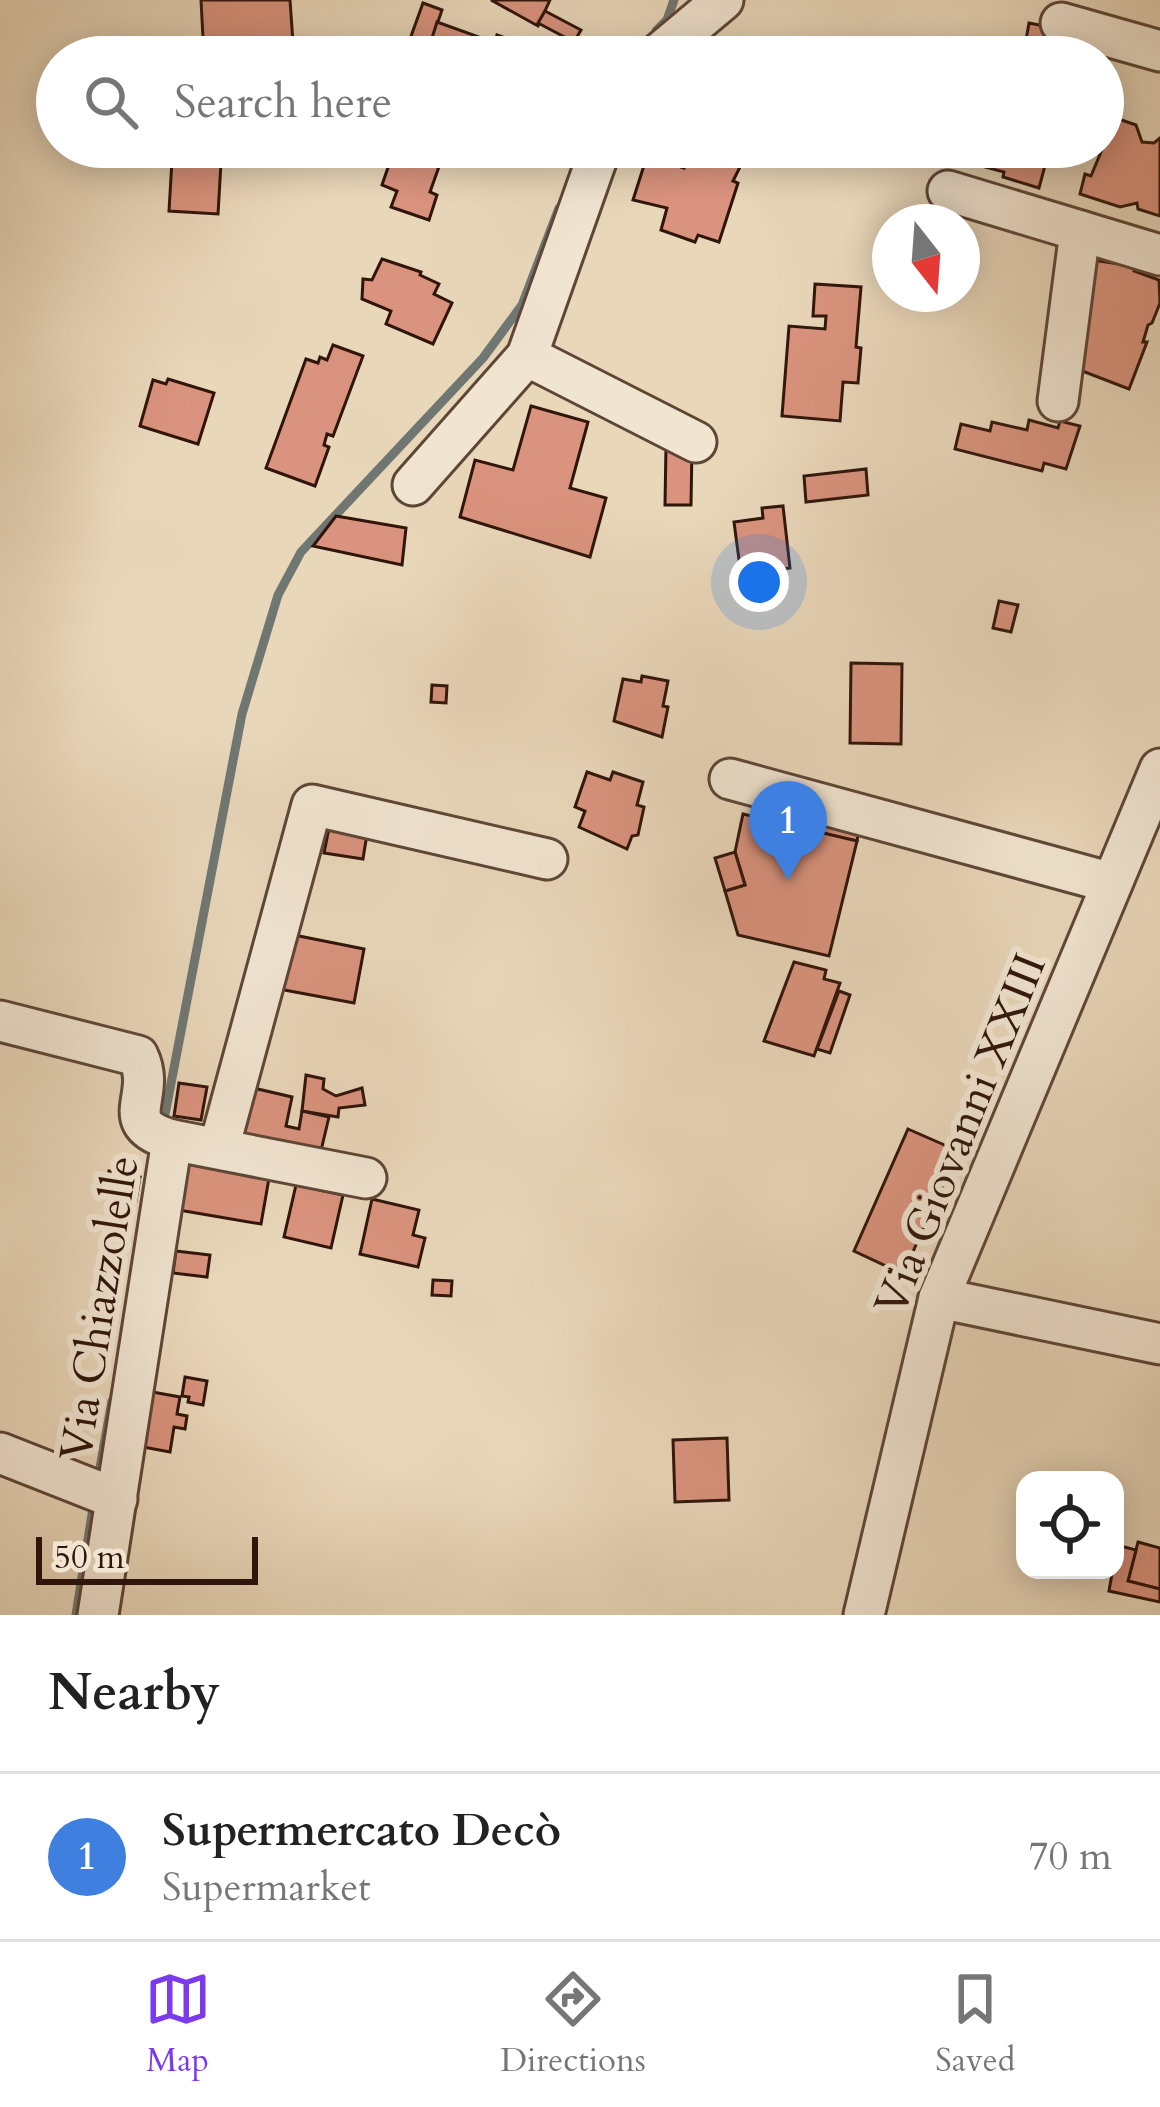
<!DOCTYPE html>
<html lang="en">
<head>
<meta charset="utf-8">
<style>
  body { margin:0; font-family:Cardo,serif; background:#f6f6f6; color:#222 }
  .controls { position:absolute; right:36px; bottom:36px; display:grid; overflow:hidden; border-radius:24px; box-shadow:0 6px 30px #0003 }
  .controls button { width:108px; height:108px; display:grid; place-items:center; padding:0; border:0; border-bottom:3px solid #e0e0e0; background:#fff; color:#222; font:60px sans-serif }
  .compass { position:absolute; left:872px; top:204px; width:108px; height:108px; border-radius:50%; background:#fff; box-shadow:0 6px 30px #0003; rotate:163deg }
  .scale { position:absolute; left:36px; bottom:30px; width:222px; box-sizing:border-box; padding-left:12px; border:6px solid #30150b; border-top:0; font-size:33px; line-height:42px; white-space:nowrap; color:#30150b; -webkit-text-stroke:9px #f1e5d2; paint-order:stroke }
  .you { position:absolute; left:759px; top:582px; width:42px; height:42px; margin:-30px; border:9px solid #fff; border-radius:50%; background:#1a73e8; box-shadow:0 0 0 18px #1a73e833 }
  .badge { display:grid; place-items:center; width:78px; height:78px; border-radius:50%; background:#7c3aed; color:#fff; font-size:39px; font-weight:700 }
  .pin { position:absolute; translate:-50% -99px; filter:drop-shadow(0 3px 6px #0008) }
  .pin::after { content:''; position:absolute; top:63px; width:42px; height:36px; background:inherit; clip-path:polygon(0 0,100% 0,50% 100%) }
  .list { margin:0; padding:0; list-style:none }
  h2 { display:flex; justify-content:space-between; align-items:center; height:156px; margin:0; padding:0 48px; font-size:51px }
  h2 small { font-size:39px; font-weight:400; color:#767676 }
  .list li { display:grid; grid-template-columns:78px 1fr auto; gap:36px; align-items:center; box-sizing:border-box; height:168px; padding:0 48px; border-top:3px solid #e0e0e0 }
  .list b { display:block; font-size:45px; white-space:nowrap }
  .list p { margin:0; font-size:39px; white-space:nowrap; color:#767676 }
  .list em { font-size:39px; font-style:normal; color:#767676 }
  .icon { flex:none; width:66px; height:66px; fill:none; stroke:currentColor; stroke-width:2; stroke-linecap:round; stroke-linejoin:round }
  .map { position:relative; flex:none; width:1160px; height:1615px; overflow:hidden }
  .search { position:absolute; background:#fff; box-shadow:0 6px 30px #0003; left:36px; right:36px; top:36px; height:132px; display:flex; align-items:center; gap:30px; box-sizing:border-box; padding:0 42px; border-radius:66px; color:#767676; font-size:45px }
  .sheet { height:324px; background:#fff }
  nav { display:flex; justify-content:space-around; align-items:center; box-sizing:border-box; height:168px; border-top:3px solid #e0e0e0; background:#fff; font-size:33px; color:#767676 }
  nav a { display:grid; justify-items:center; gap:6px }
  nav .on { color:#7c3aed }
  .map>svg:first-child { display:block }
</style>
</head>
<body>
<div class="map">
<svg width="1160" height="1615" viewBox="0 0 1160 1615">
  <rect width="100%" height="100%" fill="#e9d7ba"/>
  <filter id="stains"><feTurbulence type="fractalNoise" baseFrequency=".00167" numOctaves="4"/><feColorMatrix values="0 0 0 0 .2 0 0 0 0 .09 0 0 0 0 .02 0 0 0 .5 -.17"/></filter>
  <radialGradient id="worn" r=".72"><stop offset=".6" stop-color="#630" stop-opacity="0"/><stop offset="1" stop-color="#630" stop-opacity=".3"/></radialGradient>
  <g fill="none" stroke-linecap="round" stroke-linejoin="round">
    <g stroke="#707773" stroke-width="9">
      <path d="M656,31L667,20L674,0"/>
      <path d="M163,1125L242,714L278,595L301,552L483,358L522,305L559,208"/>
      <path d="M98,1479L112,1401"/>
      <path d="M76,1615L94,1502"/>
    </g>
  </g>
  <g fill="#da937e" stroke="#30150b" stroke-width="3">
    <path d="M201,0H290L294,57H204Z"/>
    <path d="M491,0H550L538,26Z"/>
    <path d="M423,3L442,10L429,48L410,39Z"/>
    <path d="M545,11L581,30L574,42L538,23Z"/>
    <path d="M437,22L479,37L470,57H401L410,39L429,48Z"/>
    <path d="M1029,23L1079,33L1074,57H1023Z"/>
    <path d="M497,35L561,57H489Z"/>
    <path d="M1104,114L1136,125L1142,142L1154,143L1160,138V216L1138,209L1137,203L1120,207L1080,194L1085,174L1091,176L1103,147Z"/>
    <path d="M395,147H446L430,192L437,195L429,220L391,207L397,191L382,185Z"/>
    <path d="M990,147H1050L1039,188L1003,177L1004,172L985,167Z"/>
    <path d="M689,149L741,165L733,181L738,183L719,242L698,235L695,242L661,230L667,208L633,200L647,156L684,168Z"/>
    <path d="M172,160L221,163L218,214L169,211Z"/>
    <path d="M382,259L421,272L420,275L439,284L434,294L452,303L433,344L386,324L391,311L362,299L363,279L372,280Z"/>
    <path d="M1092,260L1134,266V271L1159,280L1160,303L1152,323L1148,325L1143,342H1147L1129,389L1077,369Z"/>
    <path d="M815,284L861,287L856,347L861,348L858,383L843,382L840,421L782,416L789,326L825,329L826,316H813Z"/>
    <path d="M333,345L363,356L333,436L327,434L324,445L329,447L315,486L266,468L306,359L318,363L320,357L327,360Z"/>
    <path d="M168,379L214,393L198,444L140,426L153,380L166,384Z"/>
    <path d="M531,406L588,422L570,488L606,498L590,557L460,517L475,460L513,470Z"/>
    <path d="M1029,420L1058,428L1060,421L1080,426L1066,469L1044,463L1042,471L955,449L961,424L990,431L992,422L1027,430Z"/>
    <path d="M666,446L692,447L691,505H665Z"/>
    <path d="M866,469L868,495L806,502L804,476Z"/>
    <path d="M783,506L790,568L741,575L734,522L763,518L762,508Z"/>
    <path d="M336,516L406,528L402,565L313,546Z"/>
    <path d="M999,601L1018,605L1011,632L993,628Z"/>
    <path d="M851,663L902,664L901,744L850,743Z"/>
    <path d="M642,676L668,681L663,706L668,707L662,737L614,721L623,679L641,682Z"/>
    <path d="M432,685L447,686L446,703L431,702Z"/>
    <path d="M587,772L610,780L613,772L643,782L637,805L644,807L638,835L632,836L627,849L579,827L585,811L575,807Z"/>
    <path d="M813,812L860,825L857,841L810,830Z"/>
    <path d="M743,814L857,841L829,956L738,935L725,891L745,885L735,852Z"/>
    <path d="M329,828L367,834L363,859L324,853Z"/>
    <path d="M735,852L745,885L725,891L715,858Z"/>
    <path d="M289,934L364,949L354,1003L279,989Z"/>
    <path d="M794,962L826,970L824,979L840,983L814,1056L764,1041Z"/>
    <path d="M839,991L850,995L830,1053L817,1049Z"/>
    <path d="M306,1075L324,1079L323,1089L336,1096L362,1088L365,1105L339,1108L338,1117L302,1111Z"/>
    <path d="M179,1083L207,1087L201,1120L174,1116Z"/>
    <path d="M249,1087L292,1097L286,1126L299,1129L302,1111L329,1117L319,1159L237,1141Z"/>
    <path d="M908,1129L958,1151L903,1274L854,1251Z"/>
    <path d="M175,1159L272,1161L261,1224L167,1208Z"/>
    <path d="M109,1171L140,1177L136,1201L105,1195Z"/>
    <path d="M296,1185L343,1195L331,1248L284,1237Z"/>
    <path d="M372,1199L419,1210L413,1235L425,1238L418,1267L360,1254Z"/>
    <path d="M176,1251L210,1255L207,1277L173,1273Z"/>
    <path d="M433,1280L452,1281L451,1296L432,1295Z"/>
    <path d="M185,1377L207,1381L203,1405L188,1402L189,1397L182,1396Z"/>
    <path d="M147,1391L180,1397L177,1414L187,1416L185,1429L174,1427L170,1452L138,1446Z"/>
    <path d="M727,1438L729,1500L675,1502L673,1440Z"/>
    <path d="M1138,1542L1160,1548V1589L1128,1581Z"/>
    <path d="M1117,1545L1136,1550L1128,1581L1160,1589V1602L1109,1591Z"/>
  </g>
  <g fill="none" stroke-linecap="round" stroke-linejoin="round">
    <g stroke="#5e4637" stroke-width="45">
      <g id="minor">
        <path d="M1061,23L1160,51"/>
        <path d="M655,57L723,0"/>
        <path d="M948,191L1160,255"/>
        <path d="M527,356L696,442"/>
        <path d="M1058,401L1080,231"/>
        <path d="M413,485L527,356L601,147"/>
        <path d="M730,779L1112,883"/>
        <path d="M0,1021L138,1056C158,1097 113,1123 172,1140"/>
        <path d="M219,1148L312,805L547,859"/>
        <path d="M939,1298L1160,1344"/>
        <path d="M0,1453L117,1499"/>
        <path d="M98,1615L172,1140L366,1178"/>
        <path d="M864,1615L939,1298L1160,769"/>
      </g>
    </g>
    <use href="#minor" stroke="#f1e5d2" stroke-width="39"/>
  </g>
  <g text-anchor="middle" stroke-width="12" stroke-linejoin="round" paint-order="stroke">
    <g font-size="45" fill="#30150b" stroke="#f1e5d2">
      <text transform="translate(959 1134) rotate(-68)" y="16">Via Giovanni XXIII</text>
      <text transform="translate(98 1308) rotate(-81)" y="16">Via Chiazzolelle</text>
    </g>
  </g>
  <rect width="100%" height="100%" filter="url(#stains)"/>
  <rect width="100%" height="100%" fill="url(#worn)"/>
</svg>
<div class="controls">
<button><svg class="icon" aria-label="locate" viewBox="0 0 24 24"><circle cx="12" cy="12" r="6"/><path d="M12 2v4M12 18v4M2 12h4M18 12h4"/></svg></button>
</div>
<svg class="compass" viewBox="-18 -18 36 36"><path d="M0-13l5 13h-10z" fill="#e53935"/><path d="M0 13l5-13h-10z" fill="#767676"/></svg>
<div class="scale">50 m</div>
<div class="you"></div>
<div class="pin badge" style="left:788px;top:880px;background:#3f7fe0">1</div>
<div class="search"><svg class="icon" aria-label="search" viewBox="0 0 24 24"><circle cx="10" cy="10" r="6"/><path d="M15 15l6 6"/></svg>Search here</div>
</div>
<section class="sheet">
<h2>Nearby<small></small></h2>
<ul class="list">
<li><span class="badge" style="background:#3f7fe0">1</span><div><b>Supermercato Decò</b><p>Supermarket</p></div><em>70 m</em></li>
</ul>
</section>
<nav>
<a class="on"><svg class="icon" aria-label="map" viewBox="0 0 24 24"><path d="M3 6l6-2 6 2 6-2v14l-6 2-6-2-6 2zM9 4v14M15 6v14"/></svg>Map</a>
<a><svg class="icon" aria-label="directions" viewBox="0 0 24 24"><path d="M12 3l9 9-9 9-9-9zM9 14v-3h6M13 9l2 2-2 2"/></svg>Directions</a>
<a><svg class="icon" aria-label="saved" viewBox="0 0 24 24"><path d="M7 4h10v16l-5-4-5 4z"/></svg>Saved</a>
</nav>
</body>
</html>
